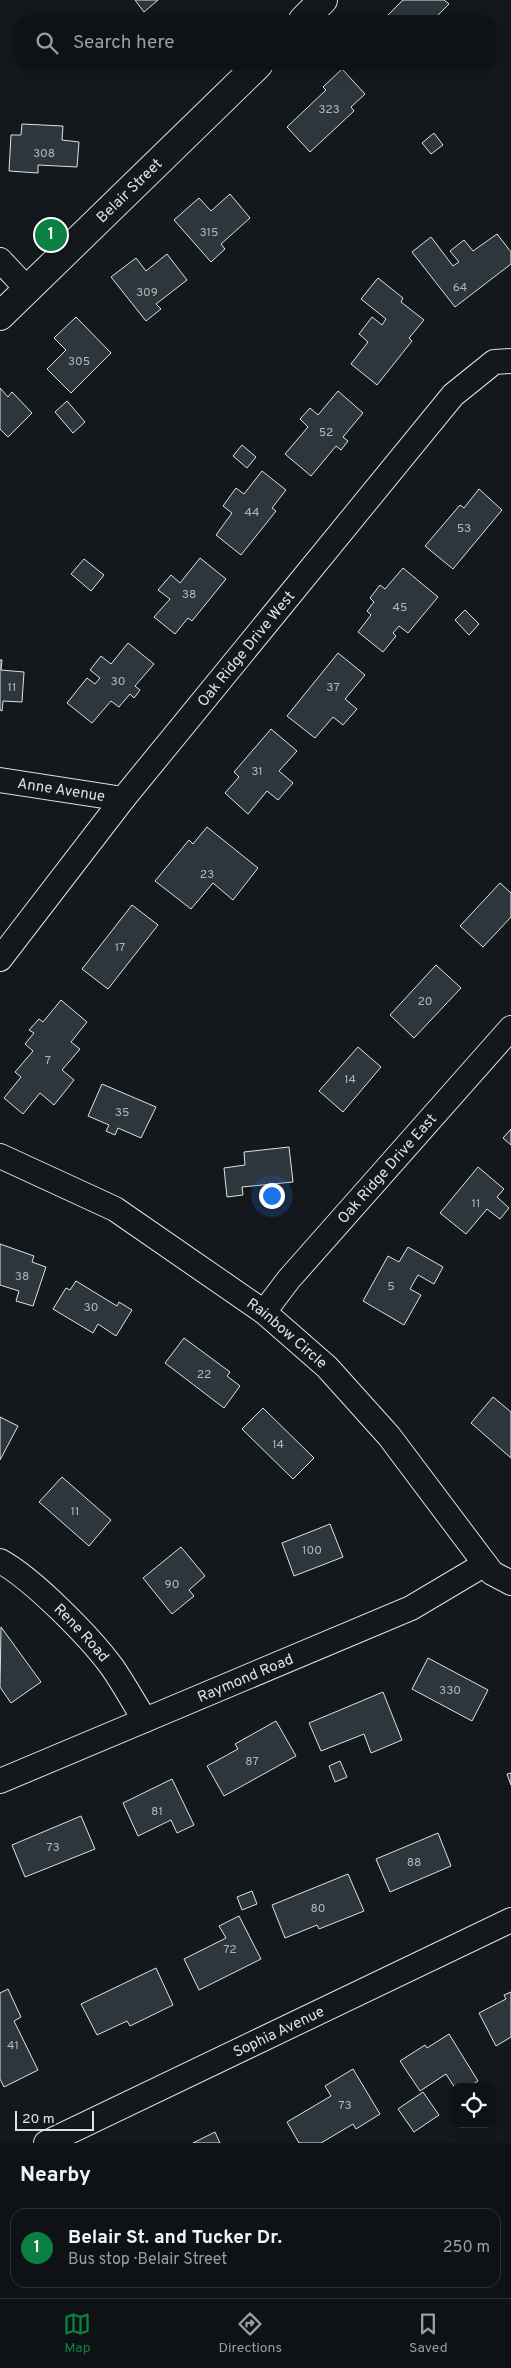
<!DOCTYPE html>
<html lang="en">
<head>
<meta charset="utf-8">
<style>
  body { margin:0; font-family:Overpass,sans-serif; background:#1d2022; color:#f1f3f6 }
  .controls { position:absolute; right:15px; bottom:15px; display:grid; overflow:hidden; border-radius:10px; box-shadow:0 2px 12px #0003 }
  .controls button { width:45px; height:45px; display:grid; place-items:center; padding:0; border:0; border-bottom:1px solid #2f3234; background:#0f1215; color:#f1f3f6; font:25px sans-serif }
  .scale { position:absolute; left:15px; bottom:12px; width:79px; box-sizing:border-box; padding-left:5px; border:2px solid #d8e6dc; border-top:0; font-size:14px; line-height:18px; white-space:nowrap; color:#d8e6dc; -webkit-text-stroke:4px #14181c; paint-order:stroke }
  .you { position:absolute; left:271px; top:1195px; width:18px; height:18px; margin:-12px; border:4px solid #fff; border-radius:50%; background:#1a73e8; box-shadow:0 0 0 8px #1a73e833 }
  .badge { display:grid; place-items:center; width:32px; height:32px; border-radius:50%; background:#0b8043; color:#fff; font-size:16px; font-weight:700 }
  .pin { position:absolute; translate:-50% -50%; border:2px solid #fff; box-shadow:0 1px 5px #0006 }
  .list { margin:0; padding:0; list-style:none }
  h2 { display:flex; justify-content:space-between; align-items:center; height:65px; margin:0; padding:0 20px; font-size:21px }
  h2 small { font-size:16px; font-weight:400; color:#9b9ea0 }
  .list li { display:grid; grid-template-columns:32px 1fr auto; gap:15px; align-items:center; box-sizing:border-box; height:80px; margin:0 10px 10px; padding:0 10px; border:1px solid #2f3234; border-radius:15px }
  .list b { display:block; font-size:19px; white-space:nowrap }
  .list p { margin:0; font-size:16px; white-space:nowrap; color:#9b9ea0 }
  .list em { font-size:16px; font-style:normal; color:#9b9ea0 }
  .icon { flex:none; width:28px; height:28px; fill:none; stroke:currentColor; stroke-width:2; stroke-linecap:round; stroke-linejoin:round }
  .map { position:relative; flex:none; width:511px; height:2143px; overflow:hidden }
  .search { position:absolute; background:#0f1215; box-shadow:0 2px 12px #0003; left:15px; right:15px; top:15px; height:55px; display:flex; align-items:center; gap:12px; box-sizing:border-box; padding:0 18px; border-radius:15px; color:#9b9ea0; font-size:19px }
  .sheet { height:155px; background:#0f1215 }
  nav { display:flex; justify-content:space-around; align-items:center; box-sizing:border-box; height:70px; border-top:1px solid #2f3234; background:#0f1215; font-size:14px; color:#9b9ea0 }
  nav a { display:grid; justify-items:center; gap:2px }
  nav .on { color:#0b8043 }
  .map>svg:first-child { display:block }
</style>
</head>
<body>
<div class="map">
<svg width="511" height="2143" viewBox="0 0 511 2143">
  <rect width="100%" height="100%" fill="#14181c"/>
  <g fill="#2c363c" stroke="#d8e6dc">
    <path d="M135,0H158L144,12Z"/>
    <path d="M403,0H444L449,4L433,20H383Z"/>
    <path d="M342,69L365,94L351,107L354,111L310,152L287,127L326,90L323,87Z"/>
    <path d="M22,124L63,126L62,140L79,142L77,167L38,165V173L9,171L11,135H21Z"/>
    <path d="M434,133L443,145L431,154L422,143Z"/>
    <path d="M230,194L250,218L221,244L225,249L211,262L174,220L199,198L211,211Z"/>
    <path d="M497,234L511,252V264L455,307L412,252L431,237L453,266L459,262L450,251L464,240L473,251Z"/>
    <path d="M167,254L187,280L156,304L161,309L146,321L111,277L136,258L146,271Z"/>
    <path d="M378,278L403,298L401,302L424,320L409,338L412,341L377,385L351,364L368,342L359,334L372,317L382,325L386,319L361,299Z"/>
    <path d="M76,317L111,353L71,393L47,369L66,350L54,338Z"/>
    <path d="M0,388L8,397L12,392L32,413L8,437L0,429Z"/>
    <path d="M338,391L363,413L343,437L348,441L341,450L336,446L311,476L285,454L308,427L300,419L310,408L318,415Z"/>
    <path d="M67,401L85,422L73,433L55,412Z"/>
    <path d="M242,445L256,457L247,468L233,456Z"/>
    <path d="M262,471L286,490L272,508L276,511L241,555L216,535L232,513L223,506L236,488L244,494Z"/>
    <path d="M479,489L502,510L453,569L425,546L460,505L464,508Z"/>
    <path d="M200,558L226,579L192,621L188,618L175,634L154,617L170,599L158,590L171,575L180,583Z"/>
    <path d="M84,559L104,575L91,591L71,574Z"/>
    <path d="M403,568L438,597L408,633L399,626L393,633L396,636L383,652L358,632L371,615L367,611L374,602L370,598L380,585L385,589Z"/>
    <path d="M465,610L479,624L469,635L455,620Z"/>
    <path d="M128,643L154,664L135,686L140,690L134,698L130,694L119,707L111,701L92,723L67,703L87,678L95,684L100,678L90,670L101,656L111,664Z"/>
    <path d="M338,653L365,675L345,699L357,709L343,725L333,717L315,738L287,716Z"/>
    <path d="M0,660H2L1,670L24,672L22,702L3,701L2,711L0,710Z"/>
    <path d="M271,729L297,751L279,771L293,783L278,800L267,791L248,814L225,793L239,777L234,772Z"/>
    <path d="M207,827L258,868L233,900L213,883L191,909L155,881L189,840L193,844Z"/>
    <path d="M500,883L511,893V917L483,947L460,926Z"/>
    <path d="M132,905L158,925L108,989L82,969Z"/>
    <path d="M436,965L461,988L414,1038L390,1015Z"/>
    <path d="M61,1000L87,1022L71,1042L80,1049L62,1070L74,1080L54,1105L40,1093L23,1114L4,1098L21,1077L15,1072L33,1051L25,1044L34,1033L29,1030L39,1019L43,1022Z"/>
    <path d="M358,1047L381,1067L343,1112L319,1091Z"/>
    <path d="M102,1084L156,1107L141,1138L118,1128L115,1135L106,1131L109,1125L88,1116Z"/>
    <path d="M511,1129V1145L503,1138Z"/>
    <path d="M289,1147L293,1182L242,1187L243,1195L227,1197L224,1168L245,1165L244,1152Z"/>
    <path d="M478,1167L504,1189L497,1197L509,1208L500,1219L487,1209L466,1234L440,1213Z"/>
    <path d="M0,1244L34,1256L32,1262L46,1267L33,1306L16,1301L19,1291L0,1285Z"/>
    <path d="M408,1247L443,1267L434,1284L418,1275L410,1289L421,1295L404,1325L363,1301L388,1256L399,1262Z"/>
    <path d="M76,1281L117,1306L119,1302L132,1310L116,1336L98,1324L93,1333L53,1309L66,1288L70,1290Z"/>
    <path d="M184,1338L230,1372L227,1376L240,1386L224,1408L165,1363Z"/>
    <path d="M493,1397L511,1412V1458L471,1423Z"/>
    <path d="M263,1408L314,1458L293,1479L242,1429Z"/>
    <path d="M0,1417L18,1426L0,1460Z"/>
    <path d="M62,1477L111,1520L89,1546L39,1502Z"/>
    <path d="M330,1524L343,1557L294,1576L282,1543Z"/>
    <path d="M181,1547L205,1576L189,1590L194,1596L172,1614L143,1578Z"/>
    <path d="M1,1627L41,1682L11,1703L0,1687Z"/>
    <path d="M428,1658L488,1690L472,1721L412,1689Z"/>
    <path d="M383,1692L402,1740L371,1753L364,1734L321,1751L309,1723Z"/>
    <path d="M276,1721L296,1756L224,1796L207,1766L238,1749L235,1744Z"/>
    <path d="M340,1761L347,1777L335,1782L329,1766Z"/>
    <path d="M511,1773V1785L507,1774Z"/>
    <path d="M172,1779L194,1825L177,1833L171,1820L138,1836L123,1803Z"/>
    <path d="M81,1816L95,1849L25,1877L12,1845Z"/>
    <path d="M438,1833L451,1866L390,1892L376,1859Z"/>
    <path d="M348,1874L364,1911L319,1929L317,1925L285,1938L272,1905Z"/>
    <path d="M252,1891L257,1904L242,1910L237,1897Z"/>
    <path d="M239,1916L261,1959L199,1990L184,1959L226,1938L219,1926Z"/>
    <path d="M156,1968L173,2005L130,2026L127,2021L97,2035L81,2004Z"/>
    <path d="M8,1989L21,2017L14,2021L38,2070L4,2087L0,2079V1993Z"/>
    <path d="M511,1992V2037L496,2046L479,2013L506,1999L504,1995Z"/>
    <path d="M449,2034L478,2081L469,2087L455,2088L446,2074L420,2091L400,2061L425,2045L427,2048Z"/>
    <path d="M353,2069L380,2114L356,2129L353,2124L321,2143H299L287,2122L331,2096L325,2086Z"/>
    <path d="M423,2092L439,2115L414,2132L398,2109Z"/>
    <path d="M215,2132L220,2143H193Z"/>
  </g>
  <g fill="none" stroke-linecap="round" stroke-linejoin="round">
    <g stroke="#d8e6dc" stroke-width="26">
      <g id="street">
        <path d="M0,260L27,289"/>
        <path id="s1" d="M0,780L123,799"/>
        <path id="s2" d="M0,959L123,799L453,395L494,362L511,361"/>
        <path id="s3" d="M0,1156L115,1209L264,1312L327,1367L389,1436L492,1573L511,1583"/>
        <path id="s4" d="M264,1312L289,1279L511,1028"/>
        <path id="s5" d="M0,1561C33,1579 90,1637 112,1667C124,1684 134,1703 145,1720"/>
        <path id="s6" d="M0,1781L411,1608L485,1564"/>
        <path id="s7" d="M46,2143L511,1920"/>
      </g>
    </g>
    <g stroke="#d8e6dc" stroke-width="30">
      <g id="secondary">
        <path d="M303,20L323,0"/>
        <path id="s8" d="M0,316L258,65"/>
      </g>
    </g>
    <use href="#street" stroke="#14181c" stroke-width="24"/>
    <use href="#secondary" stroke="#14181c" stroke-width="28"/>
  </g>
  <g text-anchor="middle" stroke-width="4" stroke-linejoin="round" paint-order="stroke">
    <g font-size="12" fill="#adbab4">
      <text x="329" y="113">323</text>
      <text x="44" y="157">308</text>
      <text x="209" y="236">315</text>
      <text x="460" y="291">64</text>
      <text x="147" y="296">309</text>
      <text x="79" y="365">305</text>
      <text x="326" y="436">52</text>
      <text x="252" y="516">44</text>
      <text x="464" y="532">53</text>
      <text x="189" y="598">38</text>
      <text x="400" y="611">45</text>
      <text x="118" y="685">30</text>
      <text x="12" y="691">11</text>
      <text x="333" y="691">37</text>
      <text x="257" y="775">31</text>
      <text x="207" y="878">23</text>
      <text x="120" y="951">17</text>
      <text x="425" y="1005">20</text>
      <text x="48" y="1064">7</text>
      <text x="350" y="1083">14</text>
      <text x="122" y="1116">35</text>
      <text x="476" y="1207">11</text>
      <text x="22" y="1280">38</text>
      <text x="391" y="1290">5</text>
      <text x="91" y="1311">30</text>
      <text x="204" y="1378">22</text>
      <text x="278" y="1448">14</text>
      <text x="75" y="1515">11</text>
      <text x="312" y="1554">100</text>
      <text x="172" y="1588">90</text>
      <text x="450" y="1694">330</text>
      <text x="252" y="1765">87</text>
      <text x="157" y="1815">81</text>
      <text x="53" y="1851">73</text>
      <text x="414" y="1866">88</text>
      <text x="318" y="1912">80</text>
      <text x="230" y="1953">72</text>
      <text x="13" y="2049">41</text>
      <text x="345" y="2109">73</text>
    </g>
    <g font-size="15" fill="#d8e6dc" stroke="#14181c">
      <text dy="5" stroke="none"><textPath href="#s8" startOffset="180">Belair Street</textPath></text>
      <text dy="5" stroke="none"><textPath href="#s2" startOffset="396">Oak Ridge Drive West</textPath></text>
      <text dy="5" stroke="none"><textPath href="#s1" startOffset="62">Anne Avenue</textPath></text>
      <text dy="5" stroke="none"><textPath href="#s4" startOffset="189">Oak Ridge Drive East</textPath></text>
      <text dy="5" stroke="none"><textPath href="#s3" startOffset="339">Rainbow Circle</textPath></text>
      <text dy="5" stroke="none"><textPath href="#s5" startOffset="109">Rene Road</textPath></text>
      <text dy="5" stroke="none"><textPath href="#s6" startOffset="266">Raymond Road</textPath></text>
      <text dy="5" stroke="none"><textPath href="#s7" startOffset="258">Sophia Avenue</textPath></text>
    </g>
  </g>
</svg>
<div class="controls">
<button><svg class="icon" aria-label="locate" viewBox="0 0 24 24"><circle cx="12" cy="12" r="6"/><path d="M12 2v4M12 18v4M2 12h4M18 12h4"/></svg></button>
</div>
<div class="scale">20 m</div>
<div class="you"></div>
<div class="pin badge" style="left:51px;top:235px">1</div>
<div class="search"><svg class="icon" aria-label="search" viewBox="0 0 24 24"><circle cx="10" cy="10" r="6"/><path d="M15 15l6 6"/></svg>Search here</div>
</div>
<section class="sheet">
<h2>Nearby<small></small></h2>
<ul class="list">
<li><span class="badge">1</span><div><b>Belair St. and Tucker Dr.</b><p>Bus stop · Belair Street</p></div><em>250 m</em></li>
</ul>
</section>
<nav>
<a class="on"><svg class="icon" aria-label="map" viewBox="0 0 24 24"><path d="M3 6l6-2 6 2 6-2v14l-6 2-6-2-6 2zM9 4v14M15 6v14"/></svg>Map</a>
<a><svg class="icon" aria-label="directions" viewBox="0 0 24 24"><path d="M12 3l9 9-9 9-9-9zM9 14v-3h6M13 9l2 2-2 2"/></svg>Directions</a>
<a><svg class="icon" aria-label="saved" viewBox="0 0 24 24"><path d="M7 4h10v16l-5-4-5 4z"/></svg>Saved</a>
</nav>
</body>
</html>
